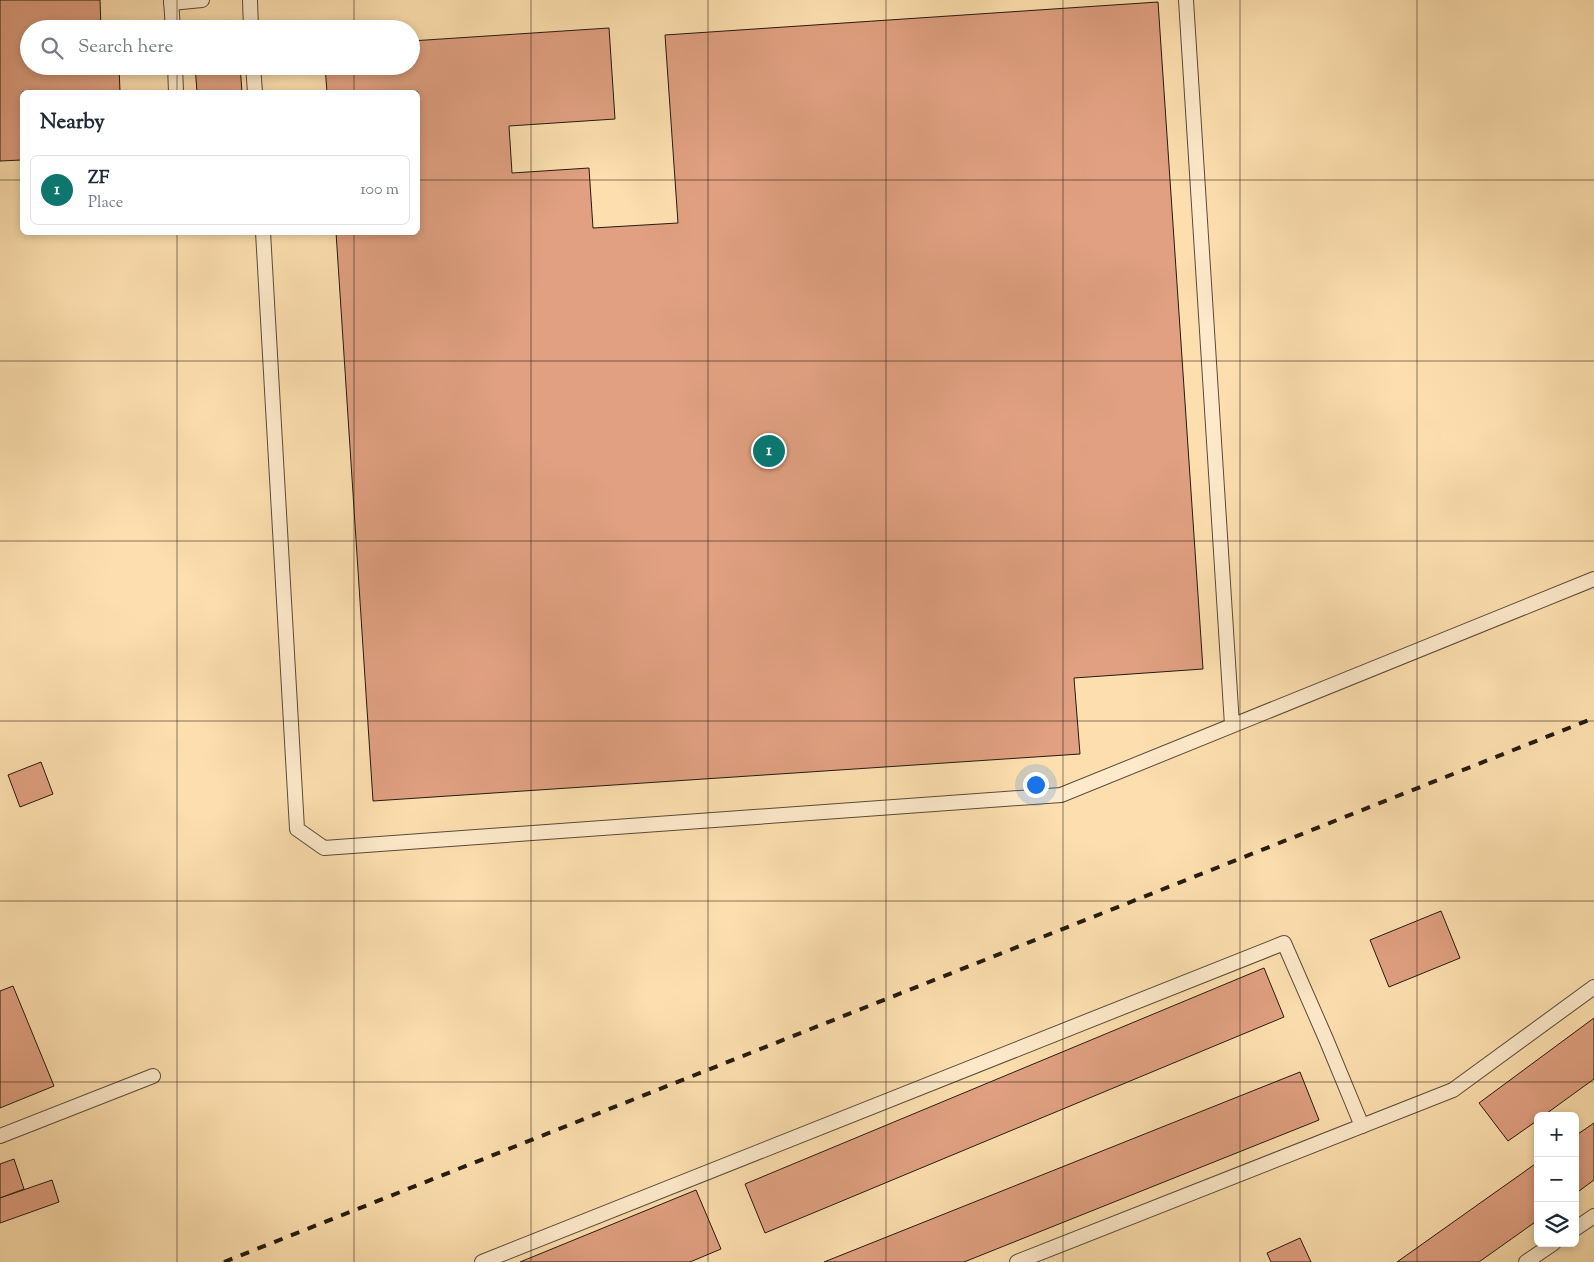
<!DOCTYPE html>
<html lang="en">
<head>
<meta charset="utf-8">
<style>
  body { margin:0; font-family:"Sorts Mill Goudy",serif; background:#f6f6f7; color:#1f2937 }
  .controls { position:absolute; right:15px; bottom:15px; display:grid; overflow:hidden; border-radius:8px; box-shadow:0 2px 8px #0003 }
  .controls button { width:45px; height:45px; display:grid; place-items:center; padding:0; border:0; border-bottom:1px solid #e0e1e3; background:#fff; color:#1f2937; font:25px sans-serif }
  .you { position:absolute; left:1035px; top:784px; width:18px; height:18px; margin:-12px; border:4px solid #fff; border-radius:50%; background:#1a73e8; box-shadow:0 0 0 8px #1a73e833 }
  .badge { display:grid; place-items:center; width:32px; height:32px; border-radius:50%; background:#0f766e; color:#fff; font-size:16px; font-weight:700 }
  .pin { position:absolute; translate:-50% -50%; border:2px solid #fff; box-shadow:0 1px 5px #0006 }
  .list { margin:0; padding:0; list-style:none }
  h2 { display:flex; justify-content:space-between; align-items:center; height:65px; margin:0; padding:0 20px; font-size:21px }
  h2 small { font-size:16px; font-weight:400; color:#747a83 }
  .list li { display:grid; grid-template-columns:32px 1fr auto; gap:15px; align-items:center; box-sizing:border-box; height:70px; margin:0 10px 10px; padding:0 10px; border:1px solid #e0e1e3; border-radius:8px }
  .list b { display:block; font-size:19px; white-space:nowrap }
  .list p { margin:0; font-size:16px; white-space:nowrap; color:#747a83 }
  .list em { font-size:16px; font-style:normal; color:#747a83 }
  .icon { flex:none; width:28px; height:28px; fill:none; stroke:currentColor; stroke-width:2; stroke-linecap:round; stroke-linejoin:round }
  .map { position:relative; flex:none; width:1594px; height:1262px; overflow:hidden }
  .search { position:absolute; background:#fff; box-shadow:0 2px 8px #0003; left:20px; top:20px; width:400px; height:55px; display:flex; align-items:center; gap:12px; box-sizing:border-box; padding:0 18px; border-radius:28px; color:#747a83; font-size:19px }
  .panel { position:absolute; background:#fff; box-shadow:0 2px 8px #0003; left:20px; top:90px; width:400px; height:145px; border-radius:8px }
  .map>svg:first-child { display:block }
</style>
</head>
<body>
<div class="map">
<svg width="1594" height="1262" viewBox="0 0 1594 1262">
  <rect width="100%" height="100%" fill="#fddfaf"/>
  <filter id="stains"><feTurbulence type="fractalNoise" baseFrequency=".004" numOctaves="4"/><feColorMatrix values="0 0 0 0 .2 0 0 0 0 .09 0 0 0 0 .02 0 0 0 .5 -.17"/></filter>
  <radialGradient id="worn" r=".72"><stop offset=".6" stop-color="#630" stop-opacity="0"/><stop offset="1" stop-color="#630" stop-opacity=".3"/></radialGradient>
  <g fill="#e0a081" stroke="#241b10">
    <path d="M0,0H100L101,29H29V66H119L120,92H22V160L0,161Z"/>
    <path d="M1158,2L1203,669L1074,678L1080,754L373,801L336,232H418V92H327L325,66H411V41L609,28L615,119L509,126L512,173L589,168L593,228L678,223L665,35Z"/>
    <path d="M195,66H240L242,92H197Z"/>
    <path d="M41,762L53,794L20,807L8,775Z"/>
    <path d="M1441,911L1460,958L1389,987L1370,940Z"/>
    <path d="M1264,968L1284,1017L765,1233L745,1184Z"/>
    <path d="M13,986L54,1086L0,1108V991Z"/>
    <path d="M1594,1018V1079L1543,1116H1538V1120L1508,1141L1479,1103Z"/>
    <path d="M1300,1072L1319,1120L964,1262H824Z"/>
    <path d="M1594,1123V1180L1575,1194V1136Z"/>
    <path d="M14,1159L24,1189L0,1198V1164Z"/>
    <path d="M1538,1162V1220L1479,1262H1397Z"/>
    <path d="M52,1180L59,1202L0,1223V1198Z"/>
    <path d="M696,1190L721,1249L690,1262H520Z"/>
    <path d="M1300,1238L1311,1262H1271L1267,1253Z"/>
  </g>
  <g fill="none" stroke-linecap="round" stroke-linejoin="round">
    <g stroke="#5a4c38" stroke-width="16">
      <g id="service">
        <path d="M171,0L173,29"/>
        <path d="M250,0L251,29"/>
        <path d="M1186,0L1232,725"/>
        <path d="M171,3L202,0"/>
        <path d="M175,66L176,92"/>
        <path d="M253,66L255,92"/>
        <path d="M263,232L297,829L324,848L1061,795L1594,579"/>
        <path d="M0,1136L153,1076"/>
        <path d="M1575,1229L1594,1216"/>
        <path d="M482,1262L1284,943L1326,1039L1362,1126"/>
        <path d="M1017,1262L1453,1090L1594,987"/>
        <path d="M1526,1262L1554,1243"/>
      </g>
    </g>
    <use href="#service" stroke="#feeacb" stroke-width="14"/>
    <path stroke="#241b10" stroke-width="4" stroke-dasharray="9 9" stroke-linecap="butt" d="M224,1262L1594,718"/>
  </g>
  <path fill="none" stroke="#241b10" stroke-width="1" stroke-opacity="0.55" d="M177,0V29M354,0V29M531,0V1262M708,0V1262M886,0V1262M1063,0V1262M1240,0V1262M1417,0V1262M177,66V92M354,66V92M0,180H22M418,180H1594M177,232V1262M354,232V1262M0,361H1594M0,541H1594M0,721H1594M0,901H1594M0,1082H1594"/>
  <rect width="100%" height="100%" filter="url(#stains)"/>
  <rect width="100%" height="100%" fill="url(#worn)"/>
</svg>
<div class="controls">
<button>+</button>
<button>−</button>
<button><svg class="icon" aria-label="layers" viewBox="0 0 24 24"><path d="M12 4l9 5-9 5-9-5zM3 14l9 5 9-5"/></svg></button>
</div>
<div class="you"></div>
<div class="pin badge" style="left:769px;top:451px">1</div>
<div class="search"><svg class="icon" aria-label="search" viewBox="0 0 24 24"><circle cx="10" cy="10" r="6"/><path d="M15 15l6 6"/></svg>Search here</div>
<section class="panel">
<h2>Nearby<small></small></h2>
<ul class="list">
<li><span class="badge">1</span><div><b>ZF</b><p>Place</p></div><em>100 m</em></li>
</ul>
</section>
</div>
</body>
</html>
